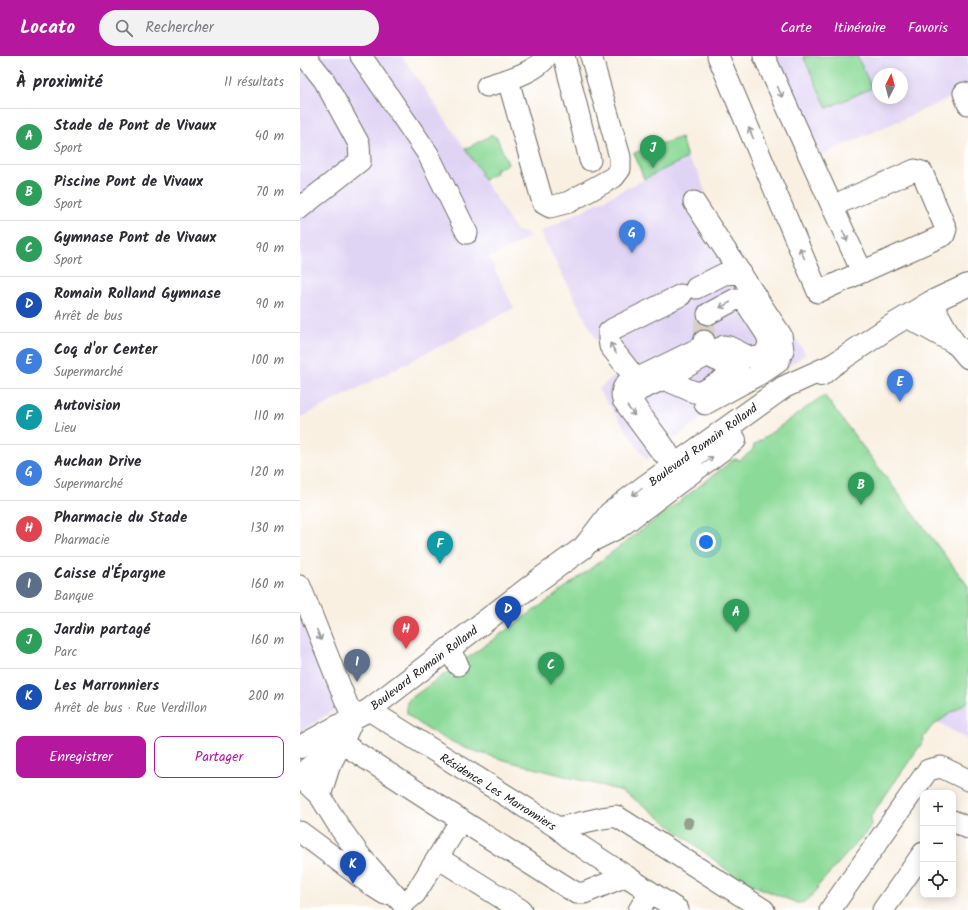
<!DOCTYPE html>
<html lang="fr">
<head>
<meta charset="utf-8">
<style>
  body { margin:0; font-family:Kalam,sans-serif; background:#f2f2f3; color:#2b2b33 }
  .controls { position:absolute; right:12px; bottom:12px; display:grid; overflow:hidden; border-radius:8px; box-shadow:0 2px 10px #0003 }
  .controls button { width:36px; height:36px; display:grid; place-items:center; padding:0; border:0; border-bottom:1px solid #e1e1e2; background:#fff; color:#2b2b33; font:20px sans-serif }
  .compass { position:absolute; left:572px; top:12px; width:36px; height:36px; border-radius:50%; background:#fff; box-shadow:0 2px 10px #0003; rotate:6deg }
  .you { position:absolute; left:406px; top:486px; width:14px; height:14px; margin:-10px; border:3px solid #fff; border-radius:50%; background:#1a73e8; box-shadow:0 0 0 6px #1a73e833 }
  .badge { display:grid; place-items:center; width:26px; height:26px; border-radius:50%; background:#b5179e; color:#fff; font-size:13px; font-weight:700 }
  .pin { position:absolute; translate:-50% -33px; filter:drop-shadow(0 1px 2px #0008) }
  .pin::after { content:''; position:absolute; top:21px; width:14px; height:12px; background:inherit; clip-path:polygon(0 0,100% 0,50% 100%) }
  .list { margin:0; padding:0; list-style:none }
  h2 { display:flex; justify-content:space-between; align-items:center; height:52px; margin:0; padding:0 16px; font-size:17px }
  h2 small { font-size:13px; font-weight:400; color:#7c7c81 }
  .list li { display:grid; grid-template-columns:26px 1fr auto; gap:12px; align-items:center; box-sizing:border-box; height:56px; padding:0 16px; border-top:1px solid #e1e1e2 }
  .list b { display:block; font-size:15px; white-space:nowrap }
  .list p { margin:0; font-size:13px; white-space:nowrap; color:#7c7c81 }
  .list em { font-size:13px; font-style:normal; color:#7c7c81 }
  .actions { display:flex; gap:8px; padding:12px 16px }
  .actions a { flex:1; padding:9px 0; border:1px solid #b5179e; border-radius:8px; text-align:center; font-size:14px; color:#b5179e }
  .actions .main { background:#b5179e; color:#fff }
  .icon { flex:none; width:22px; height:22px; fill:none; stroke:currentColor; stroke-width:2; stroke-linecap:round; stroke-linejoin:round }
  .map { position:relative; flex:none; width:668px; height:854px; overflow:hidden }
  header { display:flex; align-items:center; gap:24px; box-sizing:border-box; height:56px; padding:0 20px; background:#b5179e; color:#fff }
  header strong { font-size:19px }
  nav { display:flex; gap:22px; margin-inline-start:auto; font-size:14px }
  .search { width:280px; height:36px; background:#f2f2f3; display:flex; align-items:center; gap:10px; box-sizing:border-box; padding:0 14px; border-radius:22px; color:#7c7c81; font-size:15px }
  main { display:flex }
  aside { flex:1; background:#fff }
  .map>svg:first-child { display:block }
</style>
</head>
<body>
<header>
<strong>Locato</strong>
<div class="search"><svg class="icon" aria-label="search" viewBox="0 0 24 24"><circle cx="10" cy="10" r="6"/><path d="M15 15l6 6"/></svg>Rechercher</div>
<nav><a>Carte</a><a>Itinéraire</a><a>Favoris</a></nav>
</header>
<main>
<aside>
<h2>À proximité<small>11 résultats</small></h2>
<ul class="list">
<li><span class="badge" style="background:#2e9e5b">A</span><div><b>Stade de Pont de Vivaux</b><p>Sport</p></div><em>40 m</em></li>
<li><span class="badge" style="background:#2e9e5b">B</span><div><b>Piscine Pont de Vivaux</b><p>Sport</p></div><em>70 m</em></li>
<li><span class="badge" style="background:#2e9e5b">C</span><div><b>Gymnase Pont de Vivaux</b><p>Sport</p></div><em>90 m</em></li>
<li><span class="badge" style="background:#1a4fb4">D</span><div><b>Romain Rolland Gymnase</b><p>Arrêt de bus</p></div><em>90 m</em></li>
<li><span class="badge" style="background:#3f7fe0">E</span><div><b>Coq d'or Center</b><p>Supermarché</p></div><em>100 m</em></li>
<li><span class="badge" style="background:#0f9aa8">F</span><div><b>Autovision</b><p>Lieu</p></div><em>110 m</em></li>
<li><span class="badge" style="background:#3f7fe0">G</span><div><b>Auchan Drive</b><p>Supermarché</p></div><em>120 m</em></li>
<li><span class="badge" style="background:#e0444e">H</span><div><b>Pharmacie du Stade</b><p>Pharmacie</p></div><em>130 m</em></li>
<li><span class="badge" style="background:#5c6f8a">I</span><div><b>Caisse d'Épargne</b><p>Banque</p></div><em>160 m</em></li>
<li><span class="badge" style="background:#2e9e5b">J</span><div><b>Jardin partagé</b><p>Parc</p></div><em>160 m</em></li>
<li><span class="badge" style="background:#1a4fb4">K</span><div><b>Les Marronniers</b><p>Arrêt de bus · Rue Verdillon</p></div><em>200 m</em></li>
</ul>
<div class="actions"><a class="main">Enregistrer</a><a>Partager</a></div>
</aside>
<div class="map">
<svg width="668" height="854" viewBox="0 0 668 854">
  <rect width="100%" height="100%" fill="#fff"/>
  <filter id="ink" filterUnits="userSpaceOnUse"><feTurbulence type="fractalNoise" baseFrequency=".025" numOctaves="2"/><feDisplacementMap in="SourceGraphic" scale="8" xChannelSelector="R" yChannelSelector="G"/><feConvolveMatrix kernelMatrix="1 2 1 2 8 2 1 2 1" color-interpolation-filters="sRGB"/></filter>
  <filter id="wash" filterUnits="userSpaceOnUse"><feTurbulence type="fractalNoise" baseFrequency=".012" numOctaves="4" result="noise"/><feDisplacementMap in="SourceGraphic" scale="16" xChannelSelector="R" yChannelSelector="G"/><feGaussianBlur stdDeviation="0.9" result="paint"/><feColorMatrix in="noise" values="0 0 0 0 0 0 0 0 0 0 0 0 0 0 0 0 0 1.4 0 .05"/><feComposite in="paint" operator="in"/></filter>
  <g filter="url(#wash)">
    <rect width="100%" height="100%" fill="#f9f0e2"/>
    <g fill="#e0d4f4" fill-rule="evenodd">
      <path d="M0,0H102L168,97L181,116L180,117L187,130H188L192,137H193L216,175L227,177L230,181L189,202L214,252L0,362Z"/>
      <path d="M475,0H668V64L657,39L519,100ZM578,18H602V42H578Z"/>
      <path d="M387,102L399,118L412,156L506,298L463,327L442,334L384,375L347,404L298,333L315,320L240,176Z"/>
      <path d="M0,543L38,639L34,654L0,676Z"/>
      <path d="M668,645V684L638,666Z"/>
    </g>
    <g fill="#8cda98" stroke="#547b5a">
      <path d="M503,0H557L572,32L527,52Z"/>
      <path d="M192,79L197,82L208,108L195,114L196,117L184,124L180,117L181,116L165,93Z"/>
      <path d="M381,81L387,102L344,123L334,97Z"/>
      <path d="M524,339L668,530V645L638,666L633,669L623,682L624,684L571,760V771L517,831L518,832C512,839 507,848 497,847L440,824L346,751L322,735L211,706L165,692L142,681L124,671L107,658V645L250,543L388,439L434,403L440,404L452,395L454,389Z"/>
    </g>
  </g>
  <g filter="url(#ink)">
    <g fill="none" stroke-linecap="round" stroke-linejoin="round">
      <path stroke="#d8d0c4" stroke-width="21" stroke-dasharray="21 10" stroke-linecap="butt" d="M404,285L405,259L408,258"/>
      <g stroke="#696661" stroke-width="23">
        <g id="minor">
          <path d="M61,0L128,98L167,177"/>
          <path d="M264,0L290,104"/>
          <path d="M418,0L518,236L562,216L464,0"/>
          <path d="M208,24L243,147L250,151L269,146L314,121L320,113V101L291,0"/>
          <path d="M187,30C206,24 236,17 247,0"/>
          <path d="M664,37L668,48"/>
          <path d="M394,146L481,279L483,294L478,306L465,315L405,348"/>
          <path d="M532,150L615,114L622,116L646,173L644,179L562,216"/>
          <path d="M0,152L60,105L59,88L24,24L5,0"/>
          <path d="M396,232L424,218L441,217"/>
          <path d="M631,246L655,288"/>
          <path d="M607,261L656,288L668,302"/>
          <path d="M404,285V290L326,328C322,333 321,338 323,344L360,394L375,409L364,391L333,348V343L337,335L364,323L424,290L429,291L449,301L459,302L462,300L467,294L469,286L467,279L444,244L436,243L408,258"/>
          <path d="M406,299L438,314"/>
          <path d="M336,323L310,290L309,283V276L313,273L381,239"/>
          <path d="M364,323L394,336H402L421,325"/>
          <path d="M0,530L45,643L53,662"/>
          <path d="M149,594L158,609"/>
          <path d="M69,654L258,772L273,785L326,820"/>
          <path d="M0,721L20,740L40,772L61,801L103,848"/>
          <path d="M20,740L29,711L42,686L48,691L161,764L276,837H284L326,820L378,854"/>
          <path d="M653,765L668,772"/>
          <path d="M258,772L302,762L316,760L464,854"/>
          <path d="M0,776L74,831L85,838"/>
          <path d="M138,802L221,854"/>
          <path d="M103,848L115,838L161,764"/>
          <path d="M339,854L350,836"/>
          <path d="M530,854L628,714L641,711L668,724"/>
          <path d="M583,854L623,797"/>
        </g>
      </g>
      <g stroke="#696661" stroke-width="24">
        <g id="major">
          <path d="M521,319L533,309L591,270L631,246L668,229"/>
          <path d="M291,485L319,471L435,384"/>
          <path d="M0,691L53,662L69,654L240,523L283,492L288,486L310,457L344,431L484,331L533,309"/>
          <path d="M0,719L42,686L53,662"/>
        </g>
      </g>
      <use href="#minor" stroke="#fff" stroke-width="21"/>
      <use href="#major" stroke="#fff" stroke-width="22"/>
    </g>
    <circle fill="#95a08d" cx="388" cy="767" r="6"/>
    <defs><path id="oneway-shaft" d="M-6 0H5M1.5-3L5.5 0L1.5 3" fill="none" stroke-width="1.6" stroke-linecap="round" stroke-linejoin="round"/></defs>
    <g stroke="#999">
      <use href="#oneway-shaft" transform="translate(480 36) rotate(66)"/>
      <use href="#oneway-shaft" transform="translate(451 77) rotate(-113)"/>
      <use href="#oneway-shaft" transform="translate(545 180) rotate(66)"/>
      <use href="#oneway-shaft" transform="translate(502 197) rotate(-113)"/>
      <use href="#oneway-shaft" transform="translate(425 249) rotate(152)"/>
      <use href="#oneway-shaft" transform="translate(313 292) rotate(-120)"/>
      <use href="#oneway-shaft" transform="translate(331 355) rotate(53)"/>
      <use href="#oneway-shaft" transform="translate(408 404) rotate(-36)"/>
      <use href="#oneway-shaft" transform="translate(337 436) rotate(143)"/>
      <use href="#oneway-shaft" transform="translate(19 579) rotate(68)"/>
    </g>
  </g>
  <g text-anchor="middle" stroke-width="3.5" stroke-linejoin="round" paint-order="stroke">
    <g font-size="12" fill="#1c1c1c" stroke="#fff">
      <text transform="translate(403 389) rotate(-36)" y="4">Boulevard Romain Rolland</text>
      <text transform="translate(124 612) rotate(-37)" y="4">Boulevard Romain Rolland</text>
      <text transform="translate(198 736) rotate(32)" y="4">Résidence Les Marronniers</text>
    </g>
  </g>
</svg>
<div class="controls">
<button>+</button>
<button>−</button>
<button><svg class="icon" aria-label="locate" viewBox="0 0 24 24"><circle cx="12" cy="12" r="6"/><path d="M12 2v4M12 18v4M2 12h4M18 12h4"/></svg></button>
</div>
<svg class="compass" viewBox="-18 -18 36 36"><path d="M0-13l5 13h-10z" fill="#e53935"/><path d="M0 13l5-13h-10z" fill="#7c7c81"/></svg>
<div class="you"></div>
<div class="pin badge" style="left:436px;top:576px;background:#2e9e5b">A</div>
<div class="pin badge" style="left:561px;top:449px;background:#2e9e5b">B</div>
<div class="pin badge" style="left:251px;top:629px;background:#2e9e5b">C</div>
<div class="pin badge" style="left:208px;top:573px;background:#1a4fb4">D</div>
<div class="pin badge" style="left:600px;top:346px;background:#3f7fe0">E</div>
<div class="pin badge" style="left:140px;top:508px;background:#0f9aa8">F</div>
<div class="pin badge" style="left:332px;top:197px;background:#3f7fe0">G</div>
<div class="pin badge" style="left:106px;top:593px;background:#e0444e">H</div>
<div class="pin badge" style="left:57px;top:626px;background:#5c6f8a">I</div>
<div class="pin badge" style="left:353px;top:112px;background:#2e9e5b">J</div>
<div class="pin badge" style="left:53px;top:828px;background:#1a4fb4">K</div>
</div>
</main>
</body>
</html>
